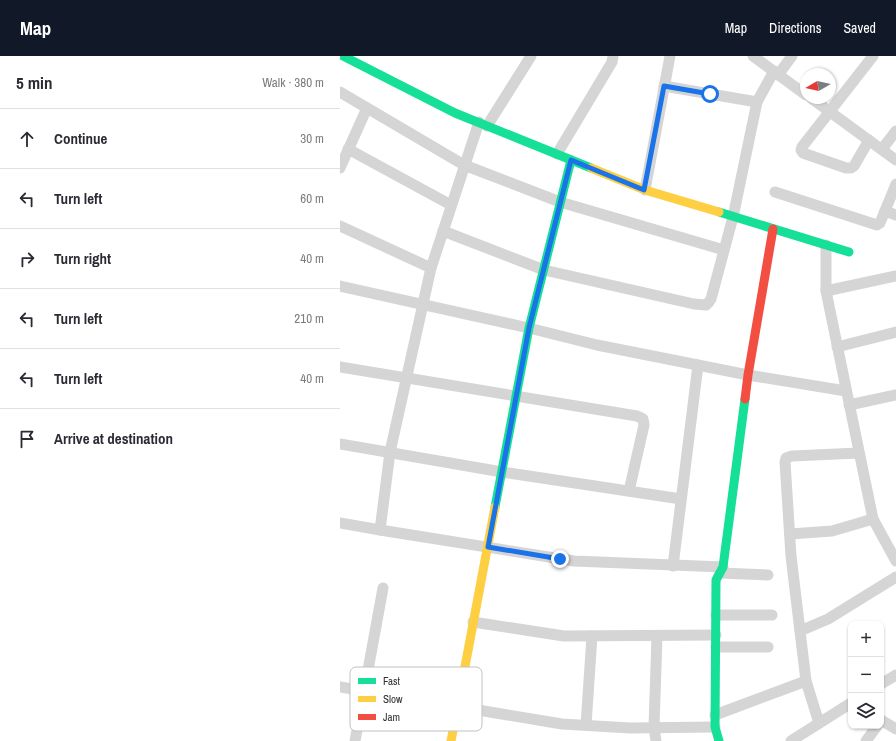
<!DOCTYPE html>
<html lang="en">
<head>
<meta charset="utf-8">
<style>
  body { margin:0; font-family:"Archivo Narrow",sans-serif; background:#f2f2f3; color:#2b2b33 }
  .controls { position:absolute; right:12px; bottom:12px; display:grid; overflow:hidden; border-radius:8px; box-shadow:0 1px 3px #0004 }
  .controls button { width:36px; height:36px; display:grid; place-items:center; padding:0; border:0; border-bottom:1px solid #e1e1e2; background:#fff; color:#2b2b33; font:20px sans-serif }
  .compass { position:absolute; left:460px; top:12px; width:36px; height:36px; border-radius:50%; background:#fff; box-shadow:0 1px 3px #0004; rotate:261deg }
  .stop { position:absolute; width:12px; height:12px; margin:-9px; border:3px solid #1a73e8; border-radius:50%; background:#fff }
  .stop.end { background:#1a73e8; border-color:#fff; box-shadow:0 1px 4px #0008 }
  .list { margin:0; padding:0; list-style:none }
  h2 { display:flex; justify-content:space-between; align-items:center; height:52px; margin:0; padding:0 16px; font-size:17px }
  h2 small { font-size:13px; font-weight:400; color:#7c7c81 }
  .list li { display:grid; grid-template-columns:26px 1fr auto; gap:12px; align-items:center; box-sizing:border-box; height:60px; padding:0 16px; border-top:1px solid #e1e1e2 }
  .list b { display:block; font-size:15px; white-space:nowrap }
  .list em { font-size:13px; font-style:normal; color:#7c7c81 }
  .icon { flex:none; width:22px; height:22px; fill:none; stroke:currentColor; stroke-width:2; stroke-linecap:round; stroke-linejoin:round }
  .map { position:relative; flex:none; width:556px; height:685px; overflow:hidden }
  header { display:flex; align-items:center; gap:24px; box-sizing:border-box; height:56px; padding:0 20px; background:#111827; color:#fff }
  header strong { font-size:19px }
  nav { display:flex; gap:22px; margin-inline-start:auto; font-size:14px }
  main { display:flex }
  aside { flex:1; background:#fff }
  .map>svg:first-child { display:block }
</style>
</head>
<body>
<header>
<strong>Map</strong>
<nav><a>Map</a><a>Directions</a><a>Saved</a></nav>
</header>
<main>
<aside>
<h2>5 min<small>Walk · 380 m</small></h2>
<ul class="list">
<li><svg class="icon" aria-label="ahead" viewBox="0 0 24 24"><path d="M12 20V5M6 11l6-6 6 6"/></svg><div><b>Continue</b></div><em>30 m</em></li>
<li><svg class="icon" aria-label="left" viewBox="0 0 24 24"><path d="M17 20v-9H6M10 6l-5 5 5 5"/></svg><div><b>Turn left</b></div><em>60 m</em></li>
<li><svg class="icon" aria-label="right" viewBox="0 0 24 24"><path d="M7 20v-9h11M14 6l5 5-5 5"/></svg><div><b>Turn right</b></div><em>40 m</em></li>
<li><svg class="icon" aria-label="left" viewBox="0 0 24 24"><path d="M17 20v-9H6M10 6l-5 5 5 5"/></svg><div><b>Turn left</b></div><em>210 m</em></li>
<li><svg class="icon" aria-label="left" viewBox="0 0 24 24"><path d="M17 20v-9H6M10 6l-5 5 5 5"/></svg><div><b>Turn left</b></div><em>40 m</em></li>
<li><svg class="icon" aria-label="arrive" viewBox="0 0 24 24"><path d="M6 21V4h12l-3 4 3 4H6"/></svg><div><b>Arrive at destination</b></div></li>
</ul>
</aside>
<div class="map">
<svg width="556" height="685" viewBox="0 0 556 685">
  <rect width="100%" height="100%" fill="#fff"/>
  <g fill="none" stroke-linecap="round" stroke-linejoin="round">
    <g stroke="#d5d5d5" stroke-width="11">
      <path d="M413,0L466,39"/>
      <path d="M438,19L452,0"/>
      <path d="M324,30L417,46"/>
      <path d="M0,36L124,109L220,146L384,194"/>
      <path d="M471,42L556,104"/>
      <path d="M147,70L191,0"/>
      <path d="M529,84L514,110L511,112H506L463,97L461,94L462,91L533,0"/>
      <path d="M8,93L111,149"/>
      <path d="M542,93L556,75"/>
      <path d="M217,98L272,6L273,0"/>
      <path d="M0,112L27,52"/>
      <path d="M305,134L330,0"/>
      <path d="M435,136L537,169L540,167L556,128"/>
      <path d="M545,155L556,159"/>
      <path d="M0,170L91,212"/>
      <path d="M103,175L204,214L354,248L366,249L369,246L371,243L393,161L417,46L434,15"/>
      <path d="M486,189V235L533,463L556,505"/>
      <path d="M0,230L189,272L257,289L408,319L506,335"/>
      <path d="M486,235L556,220"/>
      <path d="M497,291L556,276"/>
      <path d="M0,311L297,360L303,363L304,369L289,435"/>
      <path d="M509,349L556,339"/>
      <path d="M0,388L162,416L341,443"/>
      <path d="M0,467L40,474L234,505L383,511"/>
      <path d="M40,474L50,396L91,212L139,66"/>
      <path d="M450,478L492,475L533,463"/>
      <path d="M333,510L358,309"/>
      <path d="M380,517L428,519"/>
      <path d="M376,559H432"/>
      <path d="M133,566L224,580L376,579"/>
      <path d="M460,575L488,563L556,521"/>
      <path d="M376,591H428"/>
      <path d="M541,628L556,619"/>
      <path d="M0,631L222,668L290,672L375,671"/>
      <path d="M375,659L466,625"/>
      <path d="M541,664L556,673"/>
      <path d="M479,667L466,625L451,500L445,406L446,402L452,400L519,397"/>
      <path d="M246,669L252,580"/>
      <path d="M15,685L43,532"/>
      <path d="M316,685L314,671L317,580"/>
      <path d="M451,685L511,647"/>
      <path d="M526,685L537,670"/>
    </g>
    <g stroke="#16e098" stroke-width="9">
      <path d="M3,0L115,57L251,112"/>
      <path d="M379,156L509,196"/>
      <path d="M155,451L189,272L231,104"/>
      <path d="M379,685L375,671L376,524L383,511L405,343"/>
    </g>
    <g stroke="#ffcf43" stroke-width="9">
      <path d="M251,112L305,134L379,156"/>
      <path d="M111,685L155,451"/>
    </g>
    <path stroke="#f24e42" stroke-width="9" d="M405,343L408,319L433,173"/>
  </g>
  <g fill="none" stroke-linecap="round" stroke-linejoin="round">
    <path stroke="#1a73e8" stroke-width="5" d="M220,503L148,491L189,272L231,104L304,134L324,30L370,38"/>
  </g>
  <rect x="10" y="611" width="132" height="64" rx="6" fill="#fff" stroke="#c1c1c1" stroke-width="1"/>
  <rect x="18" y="622" width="18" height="6" fill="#16e098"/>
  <rect x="18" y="640" width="18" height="6" fill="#ffcf43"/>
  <rect x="18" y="658" width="18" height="6" fill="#f24e42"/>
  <g font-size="11" fill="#313131">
    <text x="43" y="629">Fast</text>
    <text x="43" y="647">Slow</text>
    <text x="43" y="665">Jam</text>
  </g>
</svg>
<div class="controls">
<button>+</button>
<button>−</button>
<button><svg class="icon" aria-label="layers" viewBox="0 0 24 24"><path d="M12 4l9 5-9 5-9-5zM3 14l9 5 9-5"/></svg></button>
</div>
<svg class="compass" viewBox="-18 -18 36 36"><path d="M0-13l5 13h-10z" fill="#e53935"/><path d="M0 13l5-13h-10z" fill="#7c7c81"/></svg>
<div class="stop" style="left:370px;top:38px"></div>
<div class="stop end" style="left:220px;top:503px"></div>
</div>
</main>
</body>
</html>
